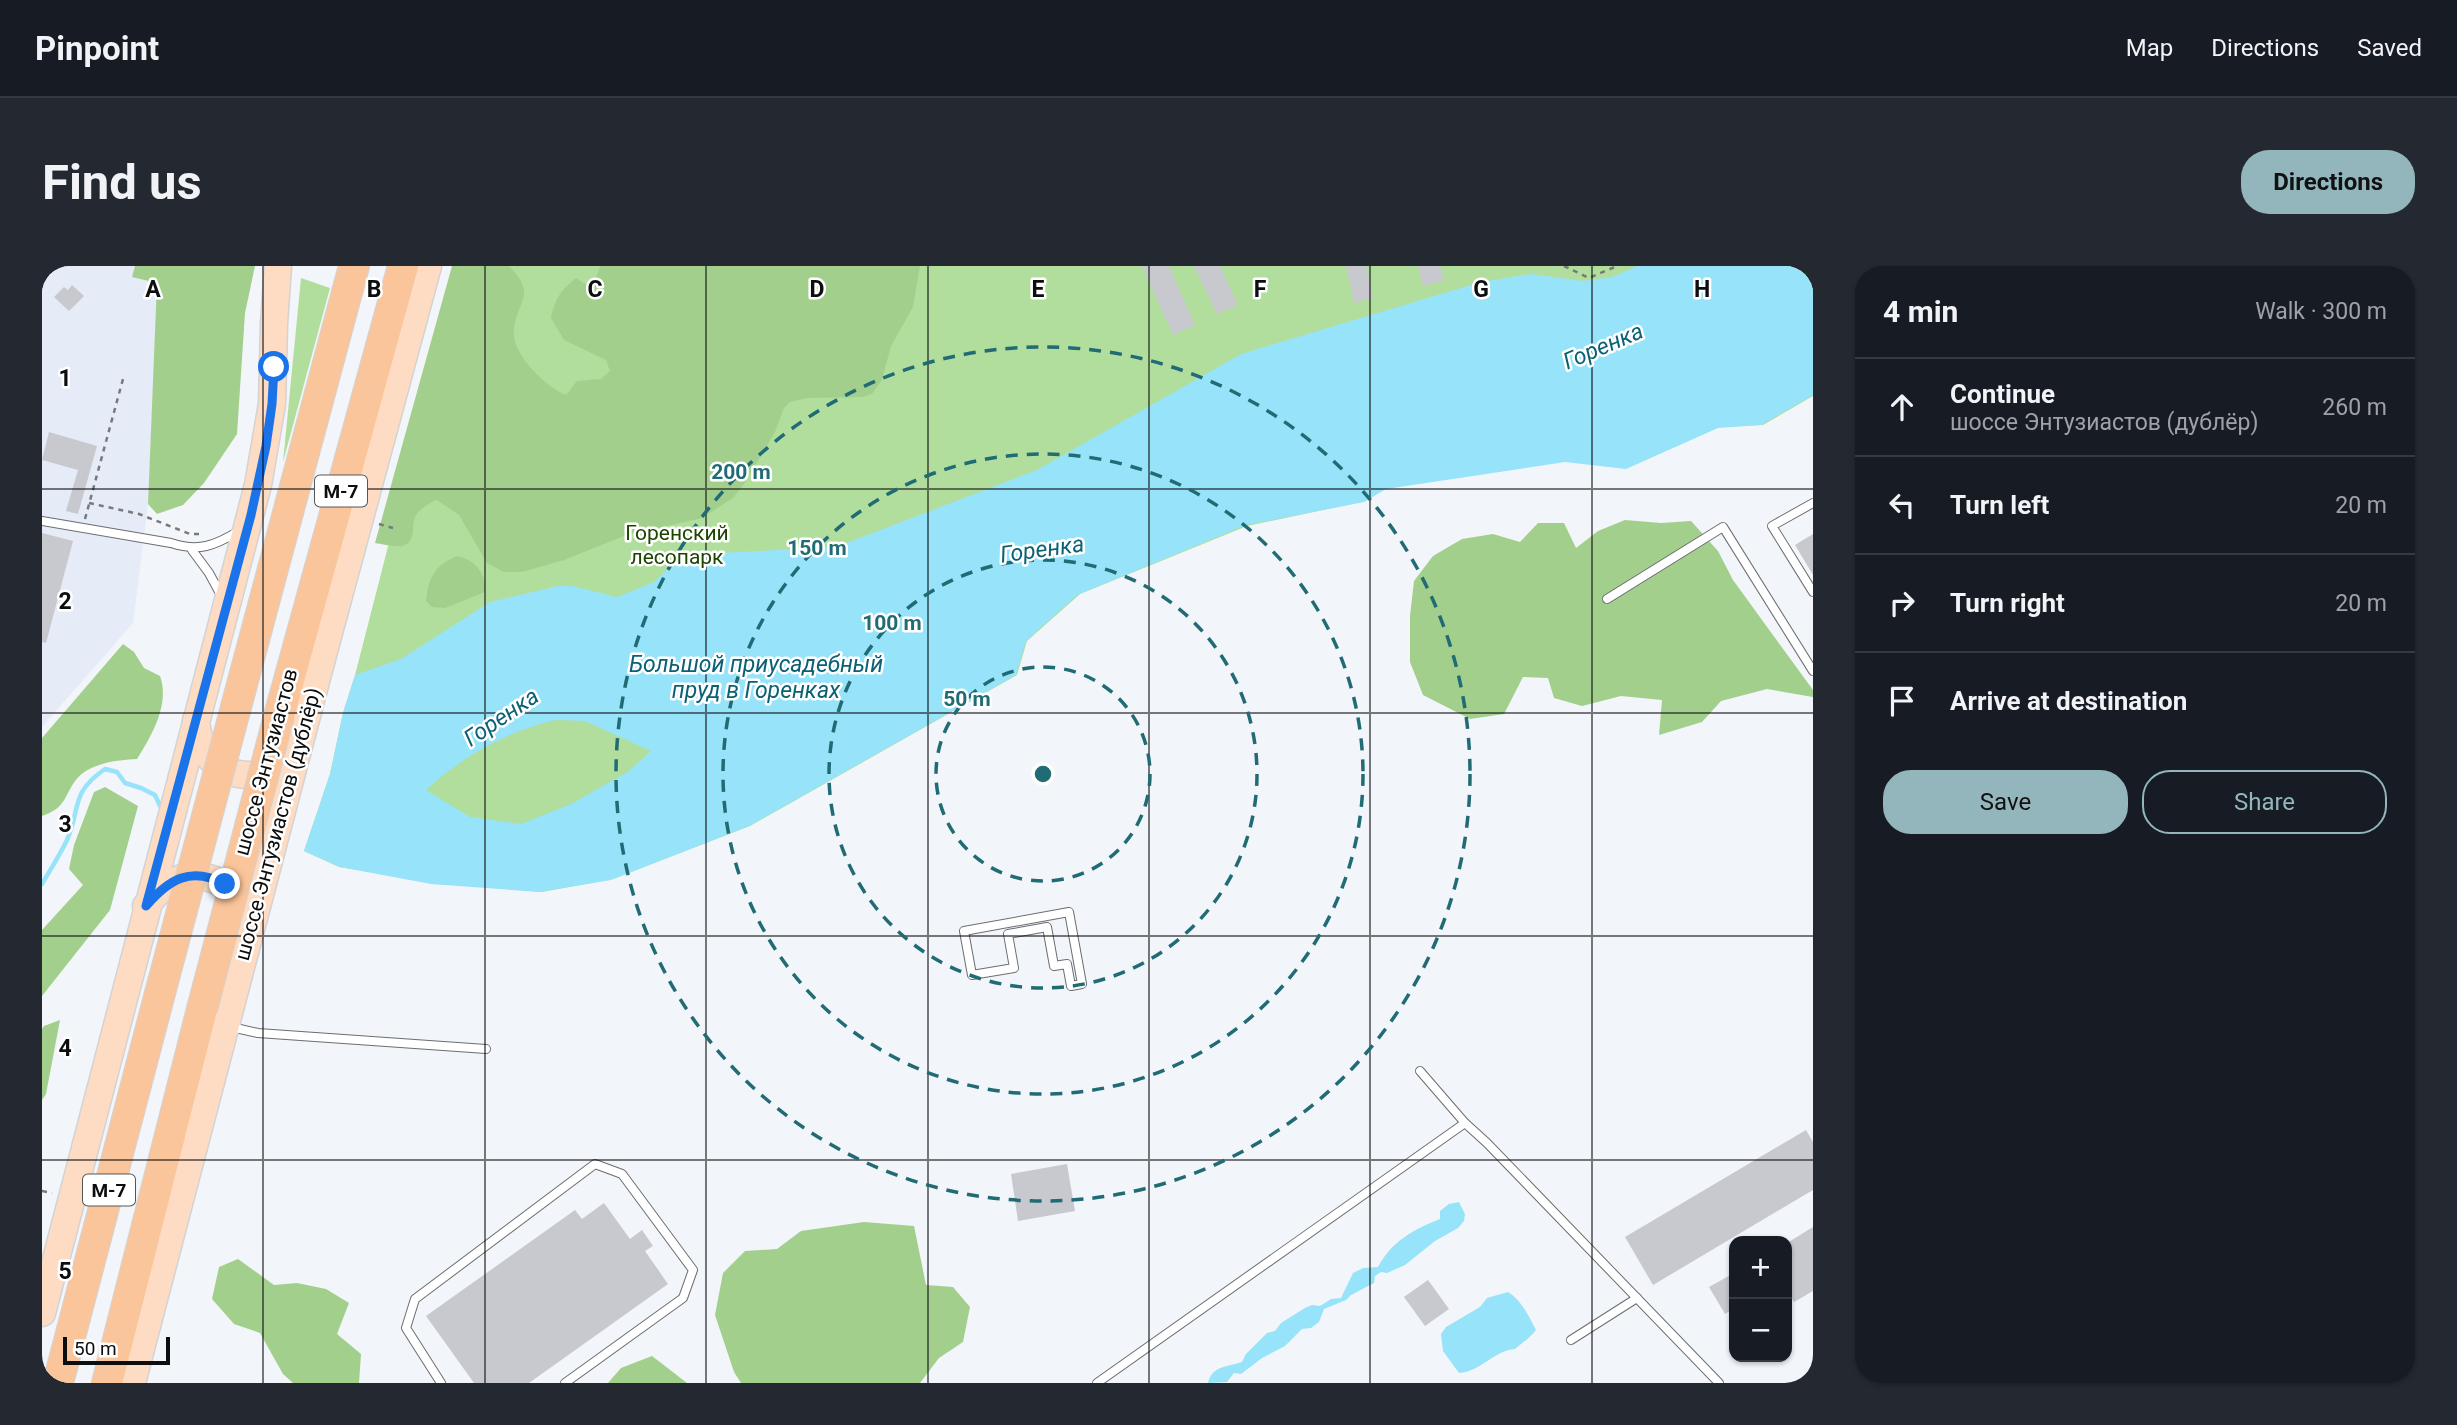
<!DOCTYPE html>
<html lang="en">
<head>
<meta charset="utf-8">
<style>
  body { margin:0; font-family:Roboto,sans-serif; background:#242831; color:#f1f3f6 }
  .controls { position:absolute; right:21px; bottom:21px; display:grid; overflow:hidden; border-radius:14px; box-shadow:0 2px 5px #0004 }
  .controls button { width:63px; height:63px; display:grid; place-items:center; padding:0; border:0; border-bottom:2px solid #363941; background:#171b24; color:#f1f3f6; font:35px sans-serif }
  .scale { position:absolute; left:21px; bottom:18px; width:107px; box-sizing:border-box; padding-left:7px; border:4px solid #0c0d0e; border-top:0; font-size:19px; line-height:24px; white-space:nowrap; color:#0c0d0e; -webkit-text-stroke:5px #fff; paint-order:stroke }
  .stop { position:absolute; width:21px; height:21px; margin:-16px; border:5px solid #1a73e8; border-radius:50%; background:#fff }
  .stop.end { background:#1a73e8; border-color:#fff; box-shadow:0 2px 7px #0008 }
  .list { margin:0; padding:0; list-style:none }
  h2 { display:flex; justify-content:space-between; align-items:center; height:91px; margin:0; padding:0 28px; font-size:30px }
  h2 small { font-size:23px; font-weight:400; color:#9ea1a6 }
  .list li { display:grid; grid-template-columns:46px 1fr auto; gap:21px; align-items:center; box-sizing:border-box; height:98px; padding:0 28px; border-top:2px solid #363941 }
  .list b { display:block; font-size:26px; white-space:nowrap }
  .list p { margin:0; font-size:23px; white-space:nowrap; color:#9ea1a6 }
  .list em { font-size:23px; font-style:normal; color:#9ea1a6 }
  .actions { display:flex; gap:14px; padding:21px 28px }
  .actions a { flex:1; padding:16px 0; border:2px solid #93b6bc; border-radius:28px; text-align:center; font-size:24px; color:#93b6bc }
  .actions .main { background:#93b6bc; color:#111 }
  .icon { flex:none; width:38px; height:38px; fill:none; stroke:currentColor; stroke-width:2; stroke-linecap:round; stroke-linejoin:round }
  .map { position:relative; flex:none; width:1771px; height:1117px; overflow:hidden; border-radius:28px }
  header { display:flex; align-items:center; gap:42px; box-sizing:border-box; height:98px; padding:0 35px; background:#171b24; border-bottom:2px solid #363941 }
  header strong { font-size:33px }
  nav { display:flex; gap:38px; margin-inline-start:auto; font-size:24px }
  .intro { display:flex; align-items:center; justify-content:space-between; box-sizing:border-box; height:168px; padding:0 42px }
  h1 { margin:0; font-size:49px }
  .button { padding:18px 32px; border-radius:28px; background:#93b6bc; color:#111; font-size:24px; font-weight:700 }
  main { display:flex; gap:42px; padding:0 42px }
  aside { flex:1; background:#171b24; border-radius:28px; box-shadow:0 2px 5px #0004 }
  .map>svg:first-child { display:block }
</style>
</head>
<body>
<header>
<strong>Pinpoint</strong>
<nav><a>Map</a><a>Directions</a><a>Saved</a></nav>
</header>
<div class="intro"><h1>Find us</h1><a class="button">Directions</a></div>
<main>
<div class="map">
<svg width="1771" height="1117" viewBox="0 0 1771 1117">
  <rect width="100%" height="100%" fill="#f2f5fa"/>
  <path fill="#e5ebf7" d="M0,0H93L91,11L116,17L106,238L91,357L0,461Z"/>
  <g fill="#b1de9c">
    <path d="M418,0H1771V130L1721,159L1676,161L1583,201L1525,195L1343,222L1324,235L1205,260L1038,328L985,375L975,409L708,560L571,613L500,626L391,616L297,601L262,585L288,508L301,447L313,409Z"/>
    <path d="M259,12L288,22L241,196Z"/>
  </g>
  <g fill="#a3cf8d">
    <path d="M93,0H213L203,47L195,168L162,217L141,239L115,248L106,238L115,17L90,11Z"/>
    <path d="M410,0H467C496,30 475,33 472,64C469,88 504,121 524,129L535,115L559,113L568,105L564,94L522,74L509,52C513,33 518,25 534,12L543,18C552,16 556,9 558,0H878L871,41L849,80L840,114L830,128L821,131L766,132L748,136L742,142L733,166L702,218L691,232L660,252L582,270L522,294L480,306H462L445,297L417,249L395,234C387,237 377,243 373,251C369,261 375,276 360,280C353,281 340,278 333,277Z"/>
    <path d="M1583,254L1619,257L1649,255L1676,285L1691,314L1771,424V431L1725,423L1679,435L1660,456L1617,469L1620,434L1579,430L1540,440L1512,432L1506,412L1481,411L1462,448L1428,453L1381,429L1368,396V350L1372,315L1391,290L1420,273L1451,268L1478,276L1496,257H1522L1534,282L1556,265Z"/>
    <path d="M415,290C434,294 444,308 443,326L403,342L390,341L384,335C386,312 393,299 415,290Z"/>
    <path d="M81,378L92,386L102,402L118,410C128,438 110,469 95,493C75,494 46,497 33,515C21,533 23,542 0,550V472Z"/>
    <path d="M63,521L96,540L68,644L0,730V664L41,619L27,603L32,579L52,526Z"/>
    <path d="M18,754L4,828L0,834V763L2,760Z"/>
    <path d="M822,956L872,960L884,1019L911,1021L928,1041L921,1076L897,1092L878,1117H699L692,1106L673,1049L681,1007L703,985L735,983L759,965Z"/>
    <path d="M196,993L232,1019L255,1017L284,1023L307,1037L295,1068L319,1088L317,1117H251L241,1108L218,1067L192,1058L170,1033L177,1001Z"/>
    <path d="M610,1090L645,1117H566L579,1102Z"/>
  </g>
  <g fill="#97e3f9" fill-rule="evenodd">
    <path d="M1595,0H1771V129L1719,159L1676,162L1584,203L1523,196L1344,223L1322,236L1204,259L1035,329L984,375L974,409L707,560L569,614L497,626L389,618L298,601L262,585L288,508L301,447L313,409L359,393L448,336L516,320H530L575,331L612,316L640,289L794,281L995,204L1199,88L1439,16L1489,8L1541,15L1570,11ZM514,454L543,455L609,485L587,505L529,538L479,558L428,551L384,524C421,490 465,465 514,454Z"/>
    <path d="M1417,936L1423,948L1422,955L1416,962L1393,975L1363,999L1345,1007L1339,1006L1333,1010L1332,1017L1309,1029L1304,1034L1282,1043L1277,1056L1269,1062L1260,1063L1243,1080L1220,1092L1199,1108L1192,1107L1185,1116L1166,1117C1170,1099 1187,1101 1200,1096L1204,1088L1225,1067L1233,1065L1239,1057L1263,1042L1270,1039L1278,1040L1289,1033L1299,1032L1311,1007L1321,1002L1336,1001C1349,976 1372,963 1398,953V945L1407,938Z"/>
    <path d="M1466,1026C1479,1034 1487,1050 1494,1064C1489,1071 1480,1077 1473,1083C1453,1084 1438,1106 1417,1107L1401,1085L1399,1068L1404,1061L1438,1041L1445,1032Z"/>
  </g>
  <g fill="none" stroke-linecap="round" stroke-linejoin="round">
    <path stroke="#97e3f9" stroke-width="4.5" d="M0,618C8,604 18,589 25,574C39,542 28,527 63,503L75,506L83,517L99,522L113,529L120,544"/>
  </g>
  <g fill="#c7c9ce">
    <path d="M1100,0H1127L1153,59L1131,69Z"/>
    <path d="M1152,0H1178L1196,39L1175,48Z"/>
    <path d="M1304,0H1324L1331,32L1312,37Z"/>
    <path d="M1376,0H1398L1402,14L1381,20Z"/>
    <path d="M30,19L42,30L27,45L12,31L22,21L26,24Z"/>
    <path d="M7,166L55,180L36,248L24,245L36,204L0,194Z"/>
    <path d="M0,267L31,275L4,377L0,376Z"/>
    <path d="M1771,268V309L1753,279Z"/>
    <path d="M1764,864L1771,876V924L1611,1019L1583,971Z"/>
    <path d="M1025,898L1033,945L976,955L969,908Z"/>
    <path d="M562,937L588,973L600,964L611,980L603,985L626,1018L487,1117H432L384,1050L533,944L540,953Z"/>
    <path d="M1771,961V1025L1752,1036L1745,1024V977Z"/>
    <path d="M1692,1007V1042L1683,1048L1667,1021Z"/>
    <path d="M1386,1014L1407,1043L1383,1060L1362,1031Z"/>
  </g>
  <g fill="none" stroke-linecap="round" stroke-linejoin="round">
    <g stroke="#6b6d71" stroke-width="10">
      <g id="lane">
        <path d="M1771,237L1730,260L1771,326"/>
        <path d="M0,255L129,277C157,286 172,280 197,265"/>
        <path d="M150,284L167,307L180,331"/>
        <path d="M1565,333L1681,261L1771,405"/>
        <path d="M1027,646L1040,718L1029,720L1025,698L1012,700L1005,661L966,668L972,702L930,709L922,665Z"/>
        <path d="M189,761L216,767L444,783"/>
        <path d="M1378,805L1423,857L1445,877L1677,1117"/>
        <path d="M1529,1074L1595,1032"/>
        <path d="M399,1117L364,1062L373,1033L553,898L580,908L651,1004L641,1032L523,1117"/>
        <path d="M1055,1117L1423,857"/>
      </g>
    </g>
    <g stroke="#d3d3d4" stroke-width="29">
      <g id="primary">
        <path d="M154,454C155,463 156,473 161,481C176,511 212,516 238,500"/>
        <path d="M104,640C110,633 116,625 123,620C151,600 187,612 203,641"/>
        <path d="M0,1047L216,219L230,138L232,58L236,0"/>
        <path d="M90,1117L278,400L386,0"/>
      </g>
    </g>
    <g stroke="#d3d3d4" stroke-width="32">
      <g id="highway">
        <path d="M194,441L312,0"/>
        <path d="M237,450L361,0"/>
        <path d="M16,1117L117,731"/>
        <path d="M65,1117L160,743"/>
      </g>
    </g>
    <g stroke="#77797c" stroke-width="2.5" stroke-dasharray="5 5" stroke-linecap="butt">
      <path d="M1522,0L1547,12L1575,0"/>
      <path d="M47,237L97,248L148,268H159"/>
      <path d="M43,253L81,113"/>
      <path d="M337,258L351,262"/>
      <path d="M0,925L10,927"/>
    </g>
    <use href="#lane" stroke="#fff" stroke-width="8"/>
    <use href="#primary" stroke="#fddcc3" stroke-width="26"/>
    <use href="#highway" stroke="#fbc59b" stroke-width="30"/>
    <g stroke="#d3d3d4" stroke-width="32" stroke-linecap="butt">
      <g id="highway-bridge">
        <path d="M117,731L194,441"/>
        <path d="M160,743L237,450"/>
      </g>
    </g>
    <use href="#highway-bridge" stroke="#fbc59b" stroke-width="30"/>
  </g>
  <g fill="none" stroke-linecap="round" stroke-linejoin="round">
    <path stroke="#1a73e8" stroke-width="9" d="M183,618C149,600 127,613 104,640L209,249L224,180L230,138L232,101"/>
  </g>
  <path fill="none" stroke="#0c0d0e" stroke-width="2" stroke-opacity="0.55" d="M221,0V1117M443,0V1117M664,0V1117M886,0V1117M1107,0V1117M1328,0V1117M1550,0V1117M0,223H1771M0,447H1771M0,670H1771M0,894H1771"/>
  <g fill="none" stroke="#216b75" stroke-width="3.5" stroke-dasharray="12 9">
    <circle cx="1001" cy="508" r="107"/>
    <circle cx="1001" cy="508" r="214"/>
    <circle cx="1001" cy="508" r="320"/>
    <circle cx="1001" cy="508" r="427"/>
  </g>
  <g text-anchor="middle" stroke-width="5" stroke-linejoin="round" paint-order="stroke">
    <g fill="#fff" stroke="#555656" stroke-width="2">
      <rect x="273" y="209.5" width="52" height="31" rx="5"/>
      <rect x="41" y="908.5" width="52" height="31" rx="5"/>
    </g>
    <g font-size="19" font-weight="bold" fill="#0c0d0e">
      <text x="299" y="232">М-7</text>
      <text x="67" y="931">М-7</text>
    </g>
    <g font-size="21" fill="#1d4400" stroke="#fff">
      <text x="635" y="274">Горенский<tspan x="635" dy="24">лесопарк</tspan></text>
    </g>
    <g font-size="21" fill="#0c0d0e" stroke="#fff">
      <text transform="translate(224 496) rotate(-75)" y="7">шоссе Энтузиастов</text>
      <text transform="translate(236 558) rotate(-75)" y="7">шоссе Энтузиастов (дублёр)</text>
    </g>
    <g font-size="23" font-style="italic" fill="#0b6174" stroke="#fff">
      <text transform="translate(1561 80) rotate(-23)" y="8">Горенка</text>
      <text transform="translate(1000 283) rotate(-8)" y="8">Горенка</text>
      <text x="714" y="406">Большой приусадебный<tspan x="714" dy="26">пруд в Горенках</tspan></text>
      <text transform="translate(459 451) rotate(-34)" y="8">Горенка</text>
    </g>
  </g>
  <g font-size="23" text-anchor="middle" font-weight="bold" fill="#0c0d0e" stroke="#fff" stroke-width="5" stroke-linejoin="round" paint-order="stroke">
    <text x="111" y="31">A</text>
    <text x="332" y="31">B</text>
    <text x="553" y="31">C</text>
    <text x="775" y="31">D</text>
    <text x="996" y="31">E</text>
    <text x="1218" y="31">F</text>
    <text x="1439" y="31">G</text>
    <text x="1660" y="31">H</text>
    <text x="23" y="120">1</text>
    <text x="23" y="343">2</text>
    <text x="23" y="566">3</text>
    <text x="23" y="790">4</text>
    <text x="23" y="1013">5</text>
  </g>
  <circle cx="1001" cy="508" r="10" fill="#216b75" stroke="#fff" stroke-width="3.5"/>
  <g font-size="21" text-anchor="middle" font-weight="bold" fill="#216b75" stroke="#fff" stroke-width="5" stroke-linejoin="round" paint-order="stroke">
    <text x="699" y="213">200 m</text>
    <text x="775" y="289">150 m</text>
    <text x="850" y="364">100 m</text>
    <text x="925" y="440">50 m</text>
  </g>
</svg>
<div class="controls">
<button>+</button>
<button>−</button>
</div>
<div class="scale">50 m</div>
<div class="stop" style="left:232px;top:101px"></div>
<div class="stop end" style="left:183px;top:618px"></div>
</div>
<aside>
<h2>4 min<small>Walk · 300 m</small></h2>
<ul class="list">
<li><svg class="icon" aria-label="ahead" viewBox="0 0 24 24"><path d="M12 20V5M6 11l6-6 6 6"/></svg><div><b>Continue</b><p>шоссе Энтузиастов (дублёр)</p></div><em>260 m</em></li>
<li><svg class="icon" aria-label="left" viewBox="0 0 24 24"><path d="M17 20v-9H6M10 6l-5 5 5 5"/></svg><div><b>Turn left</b></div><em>20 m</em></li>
<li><svg class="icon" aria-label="right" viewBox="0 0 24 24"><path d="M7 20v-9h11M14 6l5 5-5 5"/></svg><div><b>Turn right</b></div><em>20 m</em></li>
<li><svg class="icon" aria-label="arrive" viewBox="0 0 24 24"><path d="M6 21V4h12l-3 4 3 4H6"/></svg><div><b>Arrive at destination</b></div></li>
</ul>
<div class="actions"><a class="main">Save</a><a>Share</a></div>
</aside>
</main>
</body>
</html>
